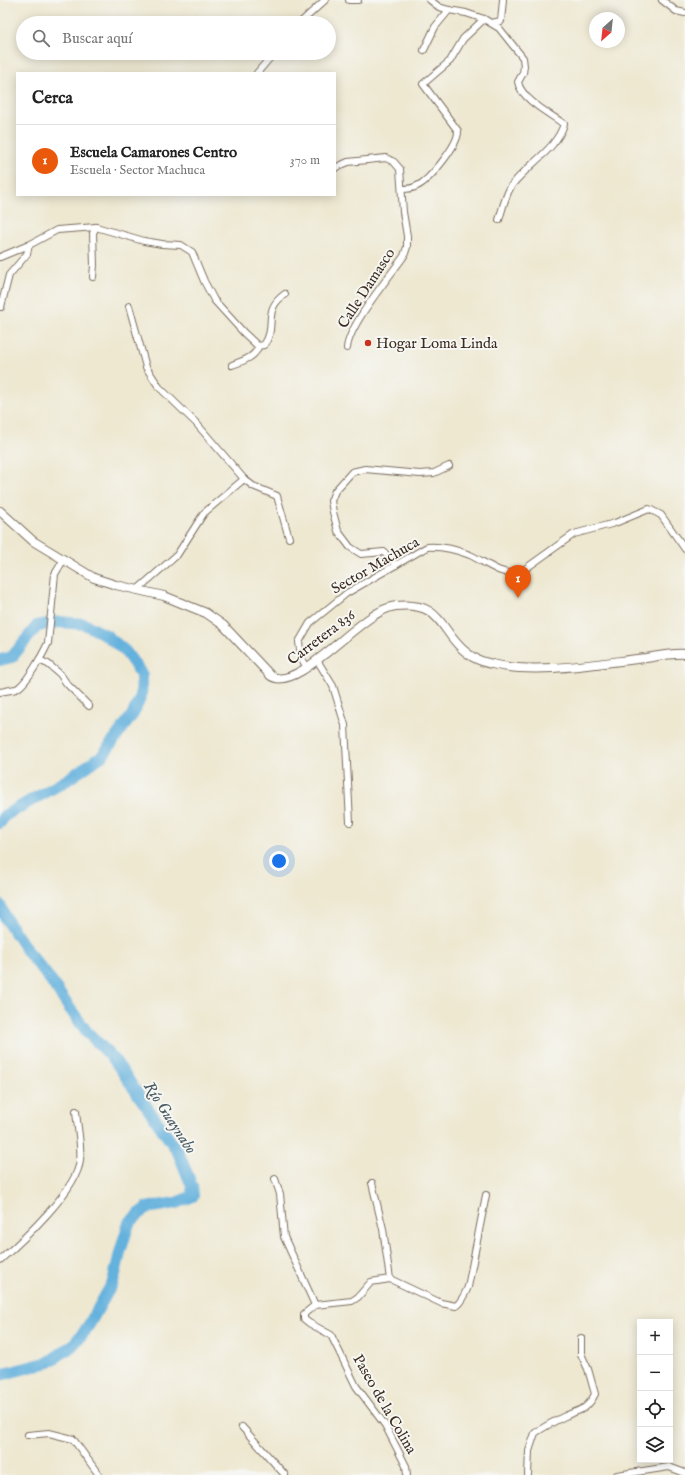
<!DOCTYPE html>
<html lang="es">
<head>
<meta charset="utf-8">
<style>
  body { margin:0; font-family:"IM FELL English",serif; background:#f2f2f2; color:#222 }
  .controls { position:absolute; right:12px; bottom:12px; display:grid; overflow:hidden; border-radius:0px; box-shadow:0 2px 10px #0003 }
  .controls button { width:36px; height:36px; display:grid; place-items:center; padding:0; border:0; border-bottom:1px solid #e0e0e0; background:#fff; color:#222; font:20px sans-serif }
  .compass { position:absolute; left:589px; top:12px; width:36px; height:36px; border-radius:50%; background:#fff; box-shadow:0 2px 10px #0003; rotate:207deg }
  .you { position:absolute; left:279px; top:861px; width:14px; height:14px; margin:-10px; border:3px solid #fff; border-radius:50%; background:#1a73e8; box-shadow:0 0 0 6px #1a73e833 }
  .badge { display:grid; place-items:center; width:26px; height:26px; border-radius:50%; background:#ea580c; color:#fff; font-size:13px; font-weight:700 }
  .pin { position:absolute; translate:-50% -33px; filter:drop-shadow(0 1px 2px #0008) }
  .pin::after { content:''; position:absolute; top:21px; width:14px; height:12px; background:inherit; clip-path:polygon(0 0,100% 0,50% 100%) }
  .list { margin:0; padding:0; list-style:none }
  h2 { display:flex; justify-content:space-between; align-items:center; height:52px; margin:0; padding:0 16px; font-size:17px }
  h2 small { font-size:13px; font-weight:400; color:#767676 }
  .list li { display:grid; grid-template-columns:26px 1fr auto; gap:12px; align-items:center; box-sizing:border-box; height:72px; padding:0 16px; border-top:1px solid #e0e0e0 }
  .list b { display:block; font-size:15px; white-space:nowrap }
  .list p { margin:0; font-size:13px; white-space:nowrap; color:#767676 }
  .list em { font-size:13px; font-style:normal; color:#767676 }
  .icon { flex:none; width:22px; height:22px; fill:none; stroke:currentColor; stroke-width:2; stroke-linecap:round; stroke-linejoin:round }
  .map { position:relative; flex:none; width:685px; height:1475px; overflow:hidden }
  .search { position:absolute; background:#fff; box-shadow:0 2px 10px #0003; left:16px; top:16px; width:320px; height:44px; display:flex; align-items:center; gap:10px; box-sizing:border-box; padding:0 14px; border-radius:22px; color:#767676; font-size:15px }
  .panel { position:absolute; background:#fff; box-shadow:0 2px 10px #0003; left:16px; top:72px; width:320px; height:124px; border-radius:0px }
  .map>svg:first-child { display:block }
</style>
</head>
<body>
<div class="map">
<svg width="685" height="1475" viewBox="0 0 685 1475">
  <rect width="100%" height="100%" fill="#f6f6f2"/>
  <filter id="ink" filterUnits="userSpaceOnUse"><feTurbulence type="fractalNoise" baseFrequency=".025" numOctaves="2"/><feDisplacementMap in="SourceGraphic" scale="8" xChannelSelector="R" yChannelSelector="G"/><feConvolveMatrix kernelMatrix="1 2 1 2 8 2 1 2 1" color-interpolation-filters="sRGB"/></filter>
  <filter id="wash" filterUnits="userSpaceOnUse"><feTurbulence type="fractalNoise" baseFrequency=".012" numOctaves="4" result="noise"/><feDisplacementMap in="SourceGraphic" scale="16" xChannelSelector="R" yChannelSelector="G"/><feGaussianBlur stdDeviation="0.9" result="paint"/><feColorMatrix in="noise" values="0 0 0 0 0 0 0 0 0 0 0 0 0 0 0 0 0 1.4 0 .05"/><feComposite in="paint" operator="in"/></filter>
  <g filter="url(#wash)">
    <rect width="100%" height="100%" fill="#eee8d1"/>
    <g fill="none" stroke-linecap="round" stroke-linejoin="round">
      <g stroke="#64b1dd" stroke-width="12">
        <path d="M0,660L12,657L37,626L59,622L84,624L106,635L125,651L142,675L141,696L133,714L103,755L67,780L4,816L0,823"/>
        <path d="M0,905L6,919L28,952L49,978L68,1006L87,1032L113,1058L178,1152L192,1186L193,1196L176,1203L146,1208L129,1223L121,1249L113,1282L86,1330L72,1346L49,1362L0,1375"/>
      </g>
    </g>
  </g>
  <g filter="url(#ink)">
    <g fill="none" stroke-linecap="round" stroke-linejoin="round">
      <g stroke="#7a6c5d" stroke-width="8">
        <g id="street">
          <path d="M349,0H358"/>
          <path d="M430,0L439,7L449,10L466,13L484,19L499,28L523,58L524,66L523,73L518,82C521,99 550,114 564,124C556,150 528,164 512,185C506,193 502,210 499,220"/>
          <path d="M662,0L676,11L685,13"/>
          <path d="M300,23L325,0"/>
          <path d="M491,23L501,21L503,0"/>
          <path d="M424,50L435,27L449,10"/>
          <path d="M257,73L274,53"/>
          <path d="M335,168L348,162L386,158L394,162L400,169L403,212L407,236V247L404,256C389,277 349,325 347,348"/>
          <path d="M402,189C407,189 412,189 417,186C429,181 459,144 458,131L423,84L450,61L463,39L484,19"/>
          <path d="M0,257L29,245L57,230L96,227L144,241L162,244L181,245L192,252L204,281L214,300L244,333L258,346C257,357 240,362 232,365"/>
          <path d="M93,277L94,265L93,233L96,227"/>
          <path d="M129,306L146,367L159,387L196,423L244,479L253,486L277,496L289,538"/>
          <path d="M1,307L9,275L27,254L29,245"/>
          <path d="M258,346L264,345C278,326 261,311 285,294"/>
          <path d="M396,565L384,552L361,554L350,547L338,531L333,512L331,501L335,491L352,472L365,469L420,474L434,473L449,466"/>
          <path d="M138,589L177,555L204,513L244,479"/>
          <path d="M39,660L48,664L60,674L67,684L89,706"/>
          <path d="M317,660L333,686L345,725L350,822"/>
          <path d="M307,668L301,657L299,642L310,623L347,593L427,547C441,546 457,550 470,555C487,563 498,574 518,574L574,534L615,523L649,509L661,515L685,549"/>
          <path d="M0,692C5,691 11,690 16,689C26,685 43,654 48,643L55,574L64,559"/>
          <path d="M275,1179L280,1194L284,1237L315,1305"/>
          <path d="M372,1183L383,1229L390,1279"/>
          <path d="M0,1260C22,1241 78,1189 80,1160C82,1148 77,1125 76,1111"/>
          <path d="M242,1427L285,1475"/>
          <path d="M28,1435L49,1433L73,1439L99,1475"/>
          <path d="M407,1475L406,1466L385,1425L356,1386L331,1335L309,1323L304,1319V1314L315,1305L352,1301L358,1297L371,1282L390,1279L441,1303L456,1306C462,1301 465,1294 468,1287L486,1195"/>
          <path d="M528,1475L529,1451L535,1433C544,1427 553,1422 563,1417C579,1409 586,1412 595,1394L588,1369L581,1354V1338"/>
          <path d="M617,1475L669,1467L685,1473"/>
        </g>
      </g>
      <g stroke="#7a6c5d" stroke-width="10">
        <path id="secondary" d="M0,511L33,541L94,578L116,585L164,596L206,613L223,625L271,676C299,694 362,609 396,606C444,601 439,632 467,653C474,659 483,662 492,664C536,675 600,663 646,658C659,656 672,653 685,654"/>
      </g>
      <use href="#street" stroke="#fff" stroke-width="6"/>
      <use href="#secondary" stroke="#fff" stroke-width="8"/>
    </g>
  </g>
  <circle fill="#c8321e" stroke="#f6f6f2" stroke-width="1.5" cx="368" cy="343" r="4"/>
  <g text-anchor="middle" stroke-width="4" stroke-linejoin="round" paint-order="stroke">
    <g font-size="15" fill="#3b2a1e" stroke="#f6f6f2">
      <text transform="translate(366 288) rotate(-57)" y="5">Calle Damasco</text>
      <text transform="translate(375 565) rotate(-30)" y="5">Sector Machuca</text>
      <text transform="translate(321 637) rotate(-37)" y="5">Carretera 836</text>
      <text transform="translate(385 1404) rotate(60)" y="5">Paseo de la Colina</text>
    </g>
    <g font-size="15" fill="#3b2a1e" stroke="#f6f6f2" text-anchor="start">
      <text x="376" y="348">Hogar Loma Linda</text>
    </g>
    <g font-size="16" font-style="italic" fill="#495961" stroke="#f6f6f2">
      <text transform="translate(171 1117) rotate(57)" y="6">Río Guaynabo</text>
    </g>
  </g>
</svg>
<div class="controls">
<button>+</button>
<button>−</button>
<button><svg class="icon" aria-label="locate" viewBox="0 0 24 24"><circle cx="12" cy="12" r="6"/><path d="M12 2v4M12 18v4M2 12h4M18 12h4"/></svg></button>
<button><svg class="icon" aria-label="layers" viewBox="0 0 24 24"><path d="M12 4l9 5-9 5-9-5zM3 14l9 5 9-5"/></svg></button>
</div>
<svg class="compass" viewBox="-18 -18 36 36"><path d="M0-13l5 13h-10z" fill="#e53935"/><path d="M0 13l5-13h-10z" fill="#767676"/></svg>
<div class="you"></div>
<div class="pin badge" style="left:518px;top:598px">1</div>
<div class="search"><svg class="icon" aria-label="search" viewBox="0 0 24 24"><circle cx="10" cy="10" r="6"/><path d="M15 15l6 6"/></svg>Buscar aquí</div>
<section class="panel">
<h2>Cerca<small></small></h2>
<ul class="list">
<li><span class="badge">1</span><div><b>Escuela Camarones Centro</b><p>Escuela · Sector Machuca</p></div><em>370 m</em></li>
</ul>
</section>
</div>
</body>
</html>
